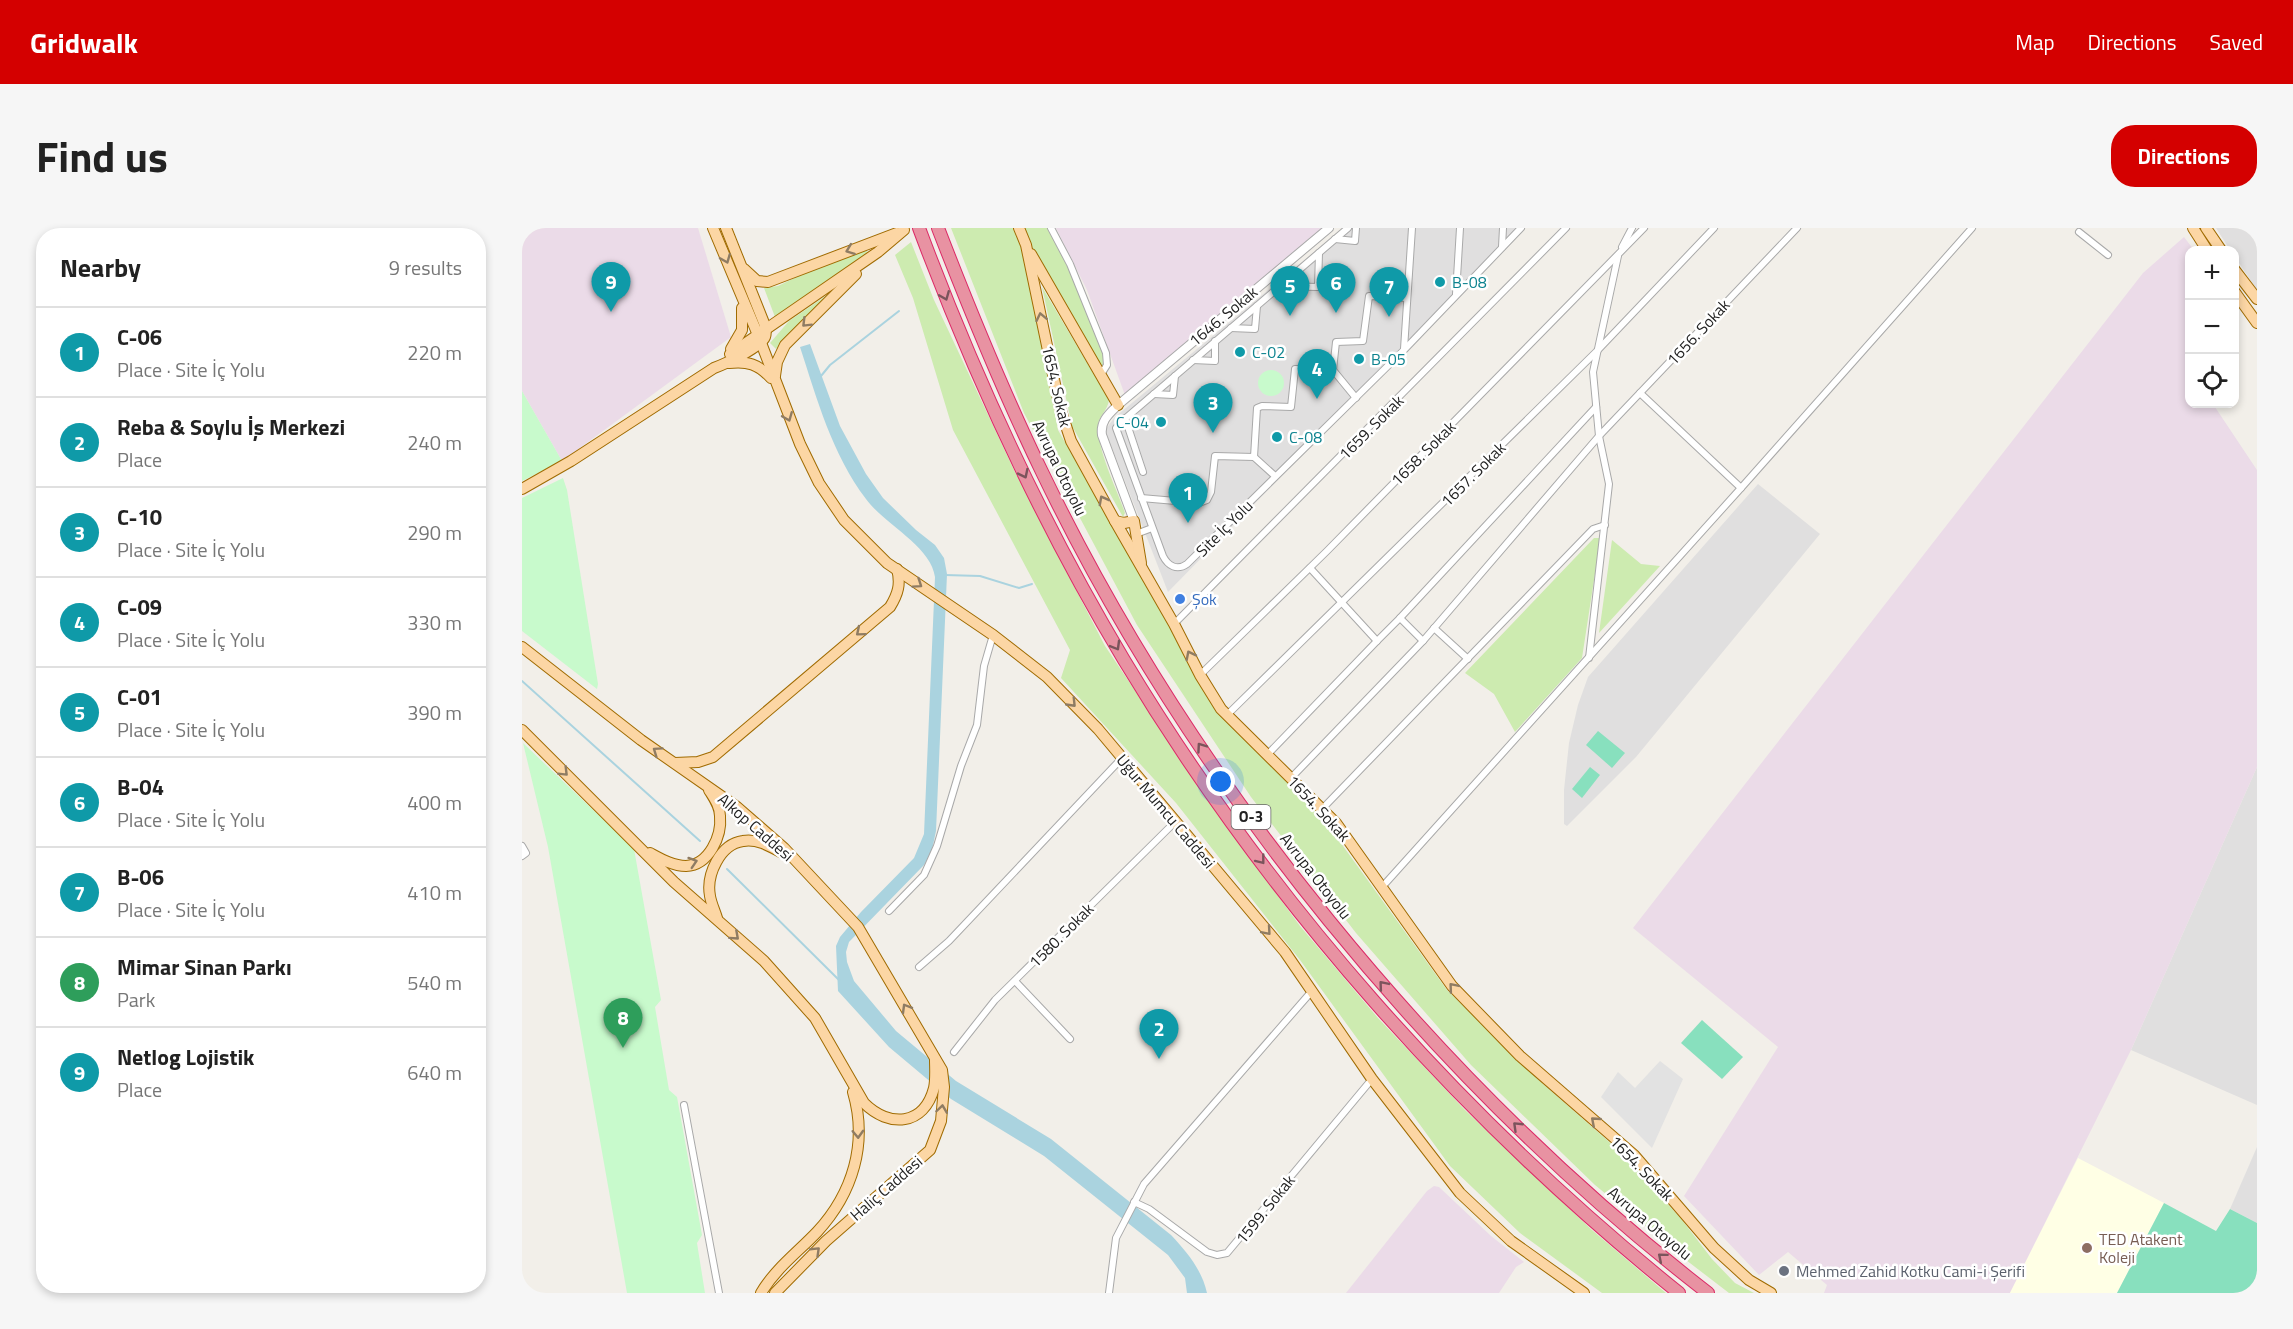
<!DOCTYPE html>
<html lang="en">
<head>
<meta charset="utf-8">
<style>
  body { margin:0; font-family:"Titillium Web",sans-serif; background:#f6f6f6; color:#222 }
  .controls { position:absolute; right:18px; top:18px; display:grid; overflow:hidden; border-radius:12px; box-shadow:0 3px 9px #0003 }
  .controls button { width:54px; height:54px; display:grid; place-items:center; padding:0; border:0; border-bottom:2px solid #e0e0e0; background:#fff; color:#222; font:30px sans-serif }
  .you { position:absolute; left:699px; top:554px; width:21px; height:21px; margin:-15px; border:4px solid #fff; border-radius:50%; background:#1a73e8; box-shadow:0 0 0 9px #1a73e833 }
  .badge { display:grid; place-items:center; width:39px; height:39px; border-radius:50%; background:#d40000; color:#fff; font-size:20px; font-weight:700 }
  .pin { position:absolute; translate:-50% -50px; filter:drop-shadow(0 2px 3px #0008) }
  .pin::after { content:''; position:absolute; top:32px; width:21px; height:18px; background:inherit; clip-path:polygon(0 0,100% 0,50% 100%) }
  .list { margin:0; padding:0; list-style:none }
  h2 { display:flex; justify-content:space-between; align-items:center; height:78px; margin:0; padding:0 24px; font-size:26px }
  h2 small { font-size:20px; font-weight:400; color:#767676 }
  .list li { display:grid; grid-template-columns:39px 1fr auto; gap:18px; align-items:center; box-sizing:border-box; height:90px; padding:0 24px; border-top:2px solid #e0e0e0 }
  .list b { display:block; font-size:22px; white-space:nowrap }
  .list p { margin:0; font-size:20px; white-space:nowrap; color:#767676 }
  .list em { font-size:20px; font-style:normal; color:#767676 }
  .icon { flex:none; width:33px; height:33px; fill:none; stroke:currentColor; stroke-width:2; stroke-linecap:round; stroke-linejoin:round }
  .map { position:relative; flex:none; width:1735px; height:1065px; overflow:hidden; border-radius:24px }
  header { display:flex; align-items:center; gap:36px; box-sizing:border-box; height:84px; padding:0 30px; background:#d40000; color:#fff }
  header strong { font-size:28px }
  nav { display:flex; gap:33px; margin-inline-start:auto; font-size:21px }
  .intro { display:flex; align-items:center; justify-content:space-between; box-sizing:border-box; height:144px; padding:0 36px }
  h1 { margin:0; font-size:42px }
  .button { padding:15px 27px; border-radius:24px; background:#d40000; color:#fff; font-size:21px; font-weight:700 }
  main { display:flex; gap:36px; padding:0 36px }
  aside { flex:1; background:#fff; border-radius:24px; box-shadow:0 3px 9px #0003 }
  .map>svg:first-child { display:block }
</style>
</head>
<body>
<header>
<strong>Gridwalk</strong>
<nav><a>Map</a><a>Directions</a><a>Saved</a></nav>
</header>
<div class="intro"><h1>Find us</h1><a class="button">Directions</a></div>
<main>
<aside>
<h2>Nearby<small>9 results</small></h2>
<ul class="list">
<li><span class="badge" style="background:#0f9aa8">1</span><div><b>C-06</b><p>Place · Site İç Yolu</p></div><em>220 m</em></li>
<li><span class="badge" style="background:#0f9aa8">2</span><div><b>Reba &amp; Soylu İş Merkezi</b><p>Place</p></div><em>240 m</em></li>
<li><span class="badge" style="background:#0f9aa8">3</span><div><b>C-10</b><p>Place · Site İç Yolu</p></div><em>290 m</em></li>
<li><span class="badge" style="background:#0f9aa8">4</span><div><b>C-09</b><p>Place · Site İç Yolu</p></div><em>330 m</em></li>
<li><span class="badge" style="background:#0f9aa8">5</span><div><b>C-01</b><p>Place · Site İç Yolu</p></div><em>390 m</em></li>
<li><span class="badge" style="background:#0f9aa8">6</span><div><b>B-04</b><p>Place · Site İç Yolu</p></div><em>400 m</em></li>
<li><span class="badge" style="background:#0f9aa8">7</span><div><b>B-06</b><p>Place · Site İç Yolu</p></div><em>410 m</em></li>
<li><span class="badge" style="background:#2e9e5b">8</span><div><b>Mimar Sinan Parkı</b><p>Park</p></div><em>540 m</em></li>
<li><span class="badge" style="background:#0f9aa8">9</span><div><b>Netlog Lojistik</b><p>Place</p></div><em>640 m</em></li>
</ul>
</aside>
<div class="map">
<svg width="1735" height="1065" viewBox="0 0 1735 1065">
  <rect width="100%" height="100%" fill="#f2efe9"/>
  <g fill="#e0dfdf">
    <path d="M821,0H1003L646,364L583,202L593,189Z"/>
    <path d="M1694,0H1735V62L1713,29L1712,22H1708Z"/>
    <path d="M1236,256L1298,306L1114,529L1045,598L1042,596V562L1047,515L1056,477L1066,449Z"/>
    <path d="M1735,539V877L1609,822Z"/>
    <path d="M1735,919V995L1708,981Z"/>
  </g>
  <g fill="#ebdbe8">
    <path d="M0,0H176L209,109L40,233L0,163Z"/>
    <path d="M534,0H806L604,170L565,62Z"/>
    <path d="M1662,9L1672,22H1668V176H1691L1735,242V539L1609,822L1488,1065H1302L1305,1057L1266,1024L1237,1047L1162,968L1256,819L1111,700L1621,45Z"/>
    <path d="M912,958L917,959L969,1008L1002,1034L994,1039L977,1065H824L905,963Z"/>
  </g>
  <path fill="#ffffe5" d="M1556,930L1642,975L1595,1065H1488Z"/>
  <g fill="#cdebb0">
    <path d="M429,0H491L495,4L511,64L536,202L694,479L808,600L925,762L1021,856L1101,926L1160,992L1190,1031L1213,1055L1232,1065H1207L1164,1032L1073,957L949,837L834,705L729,569L615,397L502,185Z"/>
    <path d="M497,0H529L548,36L585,133L578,148Z"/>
    <path d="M389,14L412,72L492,242L583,418L701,593L778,698L856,790L943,882L1070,1002L1144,1065H1080L998,1005L928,938L778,732L654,575L539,450L548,422L431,202L391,70L373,27Z"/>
    <path d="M343,22L346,24L345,27L253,89L242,60L256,58L293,40Z"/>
    <path d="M520,59L587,172C586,182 576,189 576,198C576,224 594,259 603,285L601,289L550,198Z"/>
    <path d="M314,61L254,121L248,115L267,93Z"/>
    <path d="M1072,310H1077L1078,313L1060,430L993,504L972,466L943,445Z"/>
    <path d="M1090,312L1119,336L1138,338L1077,405Z"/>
  </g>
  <g fill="#c8facc">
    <circle cx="749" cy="155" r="13"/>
    <path d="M0,163L40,233L0,253Z"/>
    <path d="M41,250L45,262L76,456L75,461L0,403V270Z"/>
    <path d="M1,515L112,621L139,772L133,779L147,862L155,869L180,1007L175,1015L183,1065H105L26,619Z"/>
  </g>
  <g fill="#88e0be">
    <path d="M1076,503L1103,525L1090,540L1064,517Z"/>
    <path d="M1068,539L1078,547L1060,570L1050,561Z"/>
    <path d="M1180,792L1221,829L1200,851L1159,815Z"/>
    <path d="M1642,975L1694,1003L1708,981L1735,995V1065H1595Z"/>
  </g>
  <path fill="#e2e2e2" d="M1138,833L1161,851L1130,920L1079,869L1096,844L1113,860Z"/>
  <path fill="#aad3df" d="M288,116L318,198L344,246L361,270L394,302L413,317L422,330L425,346L414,603L410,622L402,637L327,714L324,724L325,734L332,753L374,803L434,853L529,911L649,1007C665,1024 680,1042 685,1065H665L663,1050L646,1027L522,928L429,871L367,819L316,763L314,718L318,709L339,684L392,630L402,606L413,349C409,318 362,296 344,271C310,226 295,171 278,119Z"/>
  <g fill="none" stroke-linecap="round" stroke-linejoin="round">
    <g stroke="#aad3df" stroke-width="2">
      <path d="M299,148L308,137L377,83"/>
      <path d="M423,347L458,348L497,360L510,356"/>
      <path d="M0,453L178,613"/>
      <path d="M205,641L318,753"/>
    </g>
    <g stroke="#a9a9a9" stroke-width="8">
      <g id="minor">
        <path d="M529,0L548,36L584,125L585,137L578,148"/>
        <path d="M826,0L598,195L594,200L641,328C646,338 655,343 665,336L882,122L999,0"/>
        <path d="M1557,4L1586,27"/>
        <path d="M813,11L833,13L834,0"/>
        <path d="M980,19L981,0"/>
        <path d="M1100,19L1110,0"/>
        <path d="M758,58L796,59L797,25"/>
        <path d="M934,66L938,0"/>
        <path d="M709,100L733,101L735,78"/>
        <path d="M882,121L890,0"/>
        <path d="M671,132L693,133V113"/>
        <path d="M811,142L834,170"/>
        <path d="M1118,165L1219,260"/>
        <path d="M632,166L651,167L653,148"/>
        <path d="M603,190L621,244"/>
        <path d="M732,229L753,248"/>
        <path d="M619,270L677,275L685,272L689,264L693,228L732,229L735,180L740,178L769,179L773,141L811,142L814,114L841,113L847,68L885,70"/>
        <path d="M614,306L630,300"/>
        <path d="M788,340L855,413L878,390L901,413L1077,208L1275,0"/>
        <path d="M878,390L1074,179"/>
        <path d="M652,396L1044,0"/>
        <path d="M912,400L946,431"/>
        <path d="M1067,430L1087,256L1077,208L1071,144L1096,28"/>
        <path d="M678,447L805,323L1122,0"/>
        <path d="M705,487L1074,124L1192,0"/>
        <path d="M745,527L855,413"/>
        <path d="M769,550L901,413"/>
        <path d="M801,580L1071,301L1083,297"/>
        <path d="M0,618L4,625L0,628"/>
        <path d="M861,658L1219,260L1450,0"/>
        <path d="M367,683L402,647L415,618L439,538L455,497L462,438L471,407"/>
        <path d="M397,739L427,713L600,530"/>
        <path d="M493,753L548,811"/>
        <path d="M432,824L473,772L653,594"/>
        <path d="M162,877L197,1065"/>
        <path d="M612,974L627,981L685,1024L695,1027L705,1025L850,851"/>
        <path d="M587,1065L594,1010L622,956L790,763"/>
      </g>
    </g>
    <g stroke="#a9a9a9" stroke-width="10">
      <path id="tertiary" d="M612,293L580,207C578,193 587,186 596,177L807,0"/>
    </g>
    <g stroke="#a06b00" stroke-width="12">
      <g id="primary">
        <path d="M191,0L236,107L278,216L297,255L322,292L365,335L471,407L525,449L576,501L763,724L850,851L938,965L989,1013L1062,1065"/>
        <path d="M497,0L504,17L538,180L549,213L593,293L652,396L678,447L699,481L814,595L930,758L998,828L1112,927L1192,1020L1227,1052L1249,1065"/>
        <path d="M1671,0L1685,22"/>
        <path d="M1684,0L1699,22"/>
        <path d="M509,26L596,177"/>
        <path d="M222,41L235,53L246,54L375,5"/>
        <path d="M1712,41L1735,71"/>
        <path d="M1712,63L1735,95"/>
        <path d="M209,121L220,102V80"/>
        <path d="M208,126L356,24L382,2"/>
        <path d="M207,135C226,133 236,136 249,150"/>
        <path d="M253,148L255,134L263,117L334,46"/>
        <path d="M0,261L49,233L192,140C203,136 239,119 243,109C245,104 243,99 242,95L204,0"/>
        <path d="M593,293L602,295L612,293L619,335"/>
        <path d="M0,419L119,512L215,579L262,620L336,699L420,842L422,859L419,893L408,922L304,1013L253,1065"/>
        <path d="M0,502L152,654L242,733L293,790L342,875C367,900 402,898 412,860C414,851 413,840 413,831"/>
        <path d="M153,535L176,534L191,529L368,379C376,366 379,356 375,341"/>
        <path d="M128,625C139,631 151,638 164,638C187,637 200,608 198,588C198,578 192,570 187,562"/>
        <path d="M195,690C193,683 189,675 188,668C184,647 198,616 221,613C236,610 251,620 264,627"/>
        <path d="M239,1065C253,1041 276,1024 295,1004C331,965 346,915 331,864"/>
      </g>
    </g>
    <g stroke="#dc2a67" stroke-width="14">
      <g id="motorway">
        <path d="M397,0C453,150 520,295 602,432C747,673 938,889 1157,1065"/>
        <path d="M416,0C448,83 482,166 521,246C671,557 913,854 1186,1065"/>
      </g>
    </g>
    <use href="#minor" stroke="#fff" stroke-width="6"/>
    <use href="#tertiary" stroke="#fff" stroke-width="8"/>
    <use href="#primary" stroke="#fcd6a4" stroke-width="10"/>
    <use href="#motorway" stroke="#e892a2" stroke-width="12"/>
  </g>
  <defs><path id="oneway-chevron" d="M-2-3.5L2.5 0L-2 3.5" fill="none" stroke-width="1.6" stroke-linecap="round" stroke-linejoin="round" transform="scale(1.5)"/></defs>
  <g stroke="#8f7c63">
    <use href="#oneway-chevron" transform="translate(328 22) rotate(159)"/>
    <use href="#oneway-chevron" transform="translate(204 31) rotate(68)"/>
    <use href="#oneway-chevron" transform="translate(519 89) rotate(-102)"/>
    <use href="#oneway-chevron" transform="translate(284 95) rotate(135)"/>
    <use href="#oneway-chevron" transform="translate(266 189) rotate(68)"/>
    <use href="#oneway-chevron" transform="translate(581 272) rotate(-118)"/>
    <use href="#oneway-chevron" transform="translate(396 356) rotate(34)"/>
    <use href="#oneway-chevron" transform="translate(338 404) rotate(140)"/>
    <use href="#oneway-chevron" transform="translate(668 427) rotate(-117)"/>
    <use href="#oneway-chevron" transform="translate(550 475) rotate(46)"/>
    <use href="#oneway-chevron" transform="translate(135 523) rotate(-145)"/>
    <use href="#oneway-chevron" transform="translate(42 544) rotate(45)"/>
    <use href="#oneway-chevron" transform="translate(171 634) rotate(-18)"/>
    <use href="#oneway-chevron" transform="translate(745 703) rotate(49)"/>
    <use href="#oneway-chevron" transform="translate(213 708) rotate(42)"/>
    <use href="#oneway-chevron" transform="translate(931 759) rotate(-130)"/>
    <use href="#oneway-chevron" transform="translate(384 780) rotate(-120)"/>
    <use href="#oneway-chevron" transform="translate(420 881) rotate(-82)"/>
    <use href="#oneway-chevron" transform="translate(1073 893) rotate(-139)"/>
    <use href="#oneway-chevron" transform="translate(336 906) rotate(88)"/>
    <use href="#oneway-chevron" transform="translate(294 1023) rotate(-44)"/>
  </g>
  <g stroke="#7b545c">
    <use href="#oneway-chevron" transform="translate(423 68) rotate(68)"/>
    <use href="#oneway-chevron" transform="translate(502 246) rotate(64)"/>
    <use href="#oneway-chevron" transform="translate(594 418) rotate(60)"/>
    <use href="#oneway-chevron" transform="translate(679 519) rotate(-125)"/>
    <use href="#oneway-chevron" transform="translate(739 632) rotate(52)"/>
    <use href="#oneway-chevron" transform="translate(861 757) rotate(-130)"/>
    <use href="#oneway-chevron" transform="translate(995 898) rotate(-136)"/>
    <use href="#oneway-chevron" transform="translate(1140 1029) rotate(-140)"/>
  </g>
  <g fill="#0f9aa8" stroke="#fff" stroke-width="2">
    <circle cx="918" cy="54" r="6"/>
    <circle cx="718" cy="124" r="6"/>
    <circle cx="837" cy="131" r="6"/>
    <circle cx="639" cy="194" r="6"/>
    <circle cx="755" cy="209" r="6"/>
  </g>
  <circle fill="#3f7fe0" stroke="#fff" stroke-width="2" cx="658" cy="371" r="6"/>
  <circle fill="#8d6e63" stroke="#fff" stroke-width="2" cx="1565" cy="1020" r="6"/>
  <circle fill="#6b7280" stroke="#fff" stroke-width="2" cx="1262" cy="1043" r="6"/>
  <g text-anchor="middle" stroke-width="5" stroke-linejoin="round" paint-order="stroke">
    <rect fill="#fff" stroke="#646464" stroke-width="1.5" x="709.5" y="577" width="39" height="24" rx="4.5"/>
    <g font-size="15" font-weight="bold" fill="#222">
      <text x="729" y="594">O-3</text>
    </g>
    <g font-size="16" fill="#0d838f" stroke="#fff" text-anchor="start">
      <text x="930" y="60">B-08</text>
      <text x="730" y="130">C-02</text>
      <text x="849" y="137">B-05</text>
      <text x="627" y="200" text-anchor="end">C-04</text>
      <text x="767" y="215">C-08</text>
    </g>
    <g font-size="16" fill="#222" stroke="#fff">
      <text transform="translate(701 88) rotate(-40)" y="6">1646. Sokak</text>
      <text transform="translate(1176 104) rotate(-47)" y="6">1656. Sokak</text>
      <text transform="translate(535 158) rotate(77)" y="6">1654. Sokak</text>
      <text transform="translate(849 199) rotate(-45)" y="6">1659. Sokak</text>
      <text transform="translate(901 225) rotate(-45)" y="6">1658. Sokak</text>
      <text transform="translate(538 240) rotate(64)" y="6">Avrupa Otoyolu</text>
      <text transform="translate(951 246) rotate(-45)" y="6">1657. Sokak</text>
      <text transform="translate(702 300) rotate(-45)" y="6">Site İç Yolu</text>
      <text transform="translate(797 580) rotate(47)" y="6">1654. Sokak</text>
      <text transform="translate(644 583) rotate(50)" y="6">Uğur Mumcu Caddesi</text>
      <text transform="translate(234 599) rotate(41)" y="6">Alkop Caddesi</text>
      <text transform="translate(794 648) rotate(52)" y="6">Avrupa Otoyolu</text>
      <text transform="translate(539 707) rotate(-45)" y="6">1580. Sokak</text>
      <text transform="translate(1120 940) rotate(46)" y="6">1654. Sokak</text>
      <text transform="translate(364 960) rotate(-41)" y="6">Haliç Caddesi</text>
      <text transform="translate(743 981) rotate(-51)" y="6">1599. Sokak</text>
      <text transform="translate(1128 995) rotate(40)" y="6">Avrupa Otoyolu</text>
    </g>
    <g font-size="16" fill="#366cbe" stroke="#fff" text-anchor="start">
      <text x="670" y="377">Şok</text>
    </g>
    <g font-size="16" fill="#785e54" stroke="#fff" text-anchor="start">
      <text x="1577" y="1017">TED Atakent<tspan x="1577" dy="18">Koleji</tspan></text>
    </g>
    <g font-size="16" fill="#5b616d" stroke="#fff" text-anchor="start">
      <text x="1274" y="1049">Mehmed Zahid Kotku Cami-i Şerifi</text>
    </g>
  </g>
</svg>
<div class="controls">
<button>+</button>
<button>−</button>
<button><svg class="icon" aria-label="locate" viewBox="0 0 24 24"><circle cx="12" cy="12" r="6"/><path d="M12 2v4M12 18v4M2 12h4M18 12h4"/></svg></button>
</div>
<div class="you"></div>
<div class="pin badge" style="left:666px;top:295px;background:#0f9aa8">1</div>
<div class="pin badge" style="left:637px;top:831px;background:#0f9aa8">2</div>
<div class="pin badge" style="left:691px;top:205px;background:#0f9aa8">3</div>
<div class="pin badge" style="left:795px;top:171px;background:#0f9aa8">4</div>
<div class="pin badge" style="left:768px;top:88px;background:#0f9aa8">5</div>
<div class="pin badge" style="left:814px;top:85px;background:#0f9aa8">6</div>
<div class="pin badge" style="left:867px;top:89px;background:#0f9aa8">7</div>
<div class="pin badge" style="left:101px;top:820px;background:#2e9e5b">8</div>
<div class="pin badge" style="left:89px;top:84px;background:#0f9aa8">9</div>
</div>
</main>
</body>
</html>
